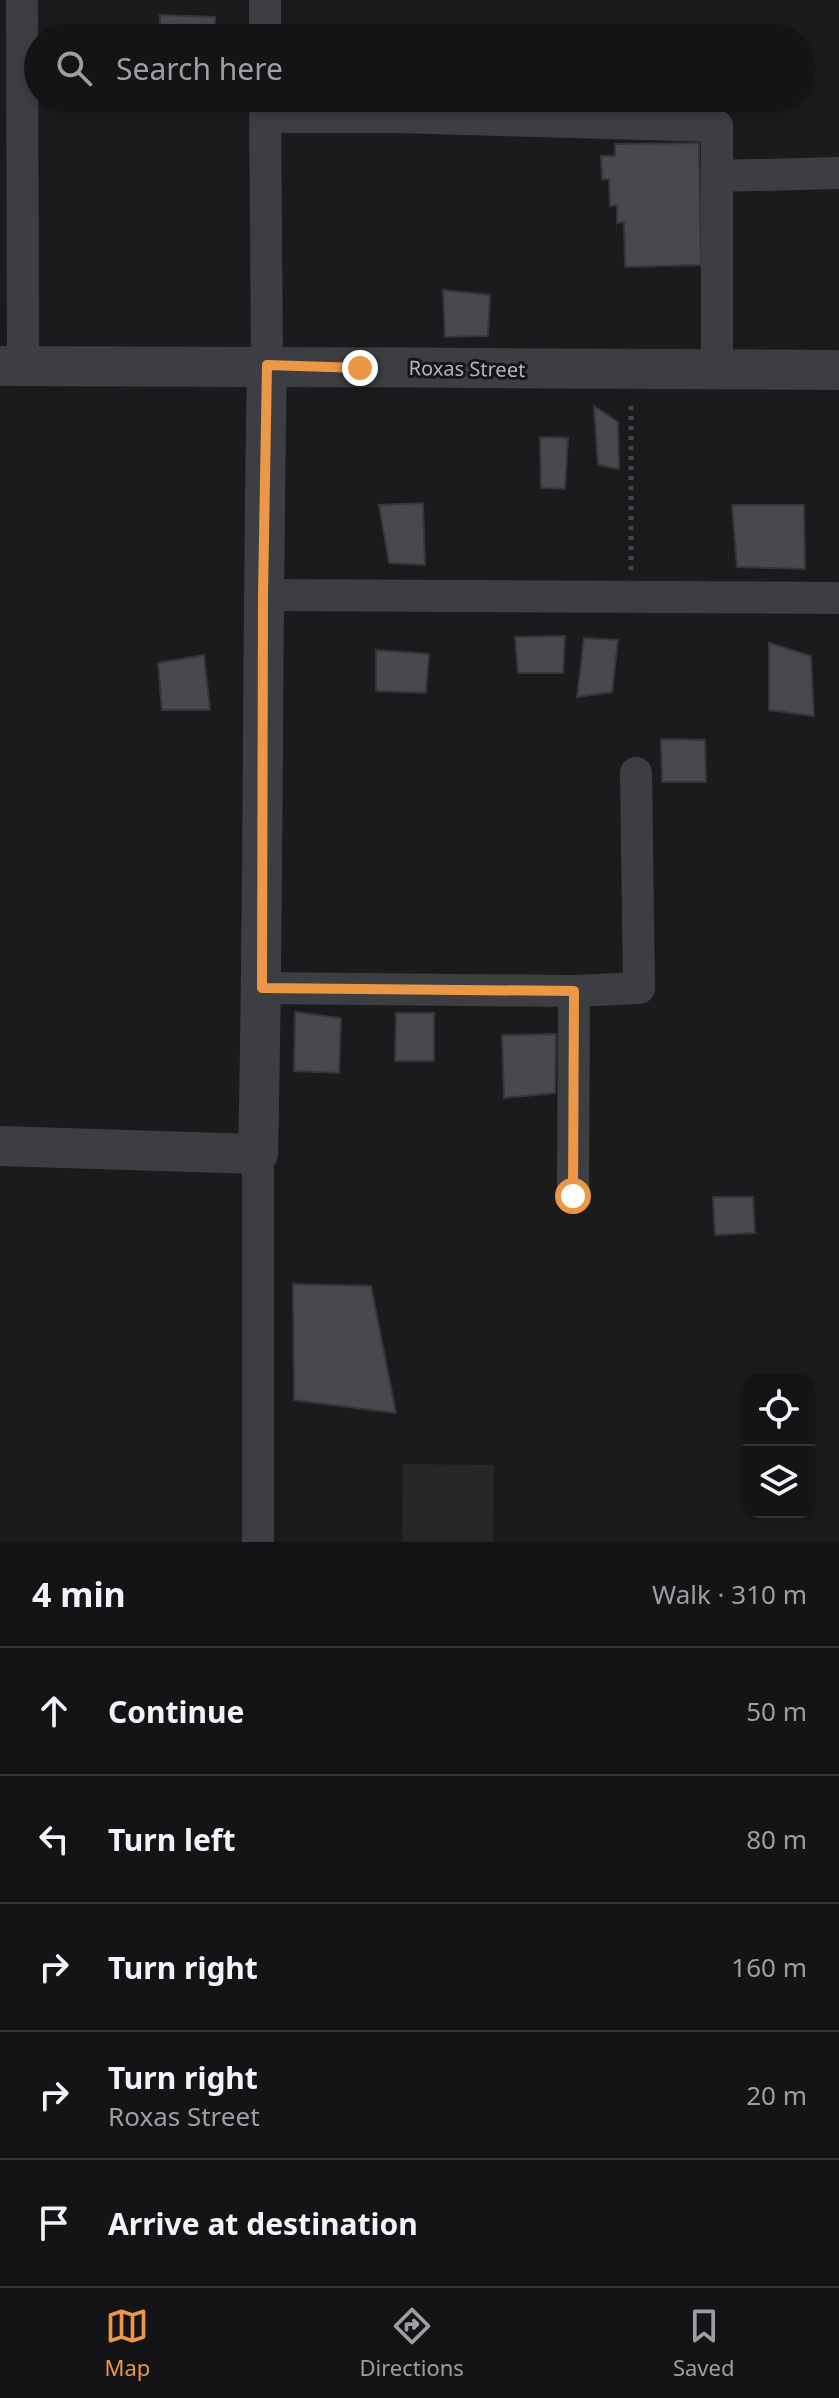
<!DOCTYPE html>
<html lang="en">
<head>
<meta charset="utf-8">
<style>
  body { margin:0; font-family:"Noto Sans",sans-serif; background:#212123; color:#f1f3f6 }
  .controls { position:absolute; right:24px; bottom:24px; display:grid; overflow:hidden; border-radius:16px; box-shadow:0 4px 12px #0003 }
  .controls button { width:72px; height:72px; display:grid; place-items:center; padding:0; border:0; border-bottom:2px solid #333335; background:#141416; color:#f1f3f6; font:40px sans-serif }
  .stop { position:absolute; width:24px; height:24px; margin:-18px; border:6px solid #eb9745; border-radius:50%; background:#fff }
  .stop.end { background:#eb9745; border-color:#fff; box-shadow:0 2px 8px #0008 }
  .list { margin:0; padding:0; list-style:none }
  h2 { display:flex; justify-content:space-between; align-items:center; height:104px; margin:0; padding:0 32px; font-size:34px }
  h2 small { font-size:26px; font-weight:400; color:#9d9ea1 }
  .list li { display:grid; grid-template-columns:52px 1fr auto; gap:24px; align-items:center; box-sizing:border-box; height:128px; padding:0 32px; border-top:2px solid #333335 }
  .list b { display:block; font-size:30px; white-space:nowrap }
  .list p { margin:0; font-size:26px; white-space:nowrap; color:#9d9ea1 }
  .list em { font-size:26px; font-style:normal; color:#9d9ea1 }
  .icon { flex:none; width:44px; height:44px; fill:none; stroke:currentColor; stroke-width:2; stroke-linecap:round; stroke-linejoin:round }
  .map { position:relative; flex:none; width:839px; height:1542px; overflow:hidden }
  .search { position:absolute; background:#141416; box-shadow:0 4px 12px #0003; left:24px; right:24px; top:24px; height:88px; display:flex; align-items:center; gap:20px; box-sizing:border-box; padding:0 28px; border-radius:44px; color:#9d9ea1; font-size:30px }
  .sheet { height:744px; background:#141416 }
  nav { display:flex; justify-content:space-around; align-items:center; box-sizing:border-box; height:112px; border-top:2px solid #333335; background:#141416; font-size:22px; color:#9d9ea1 }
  nav a { display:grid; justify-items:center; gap:4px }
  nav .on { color:#eb9745 }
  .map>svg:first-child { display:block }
</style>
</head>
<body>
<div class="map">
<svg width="839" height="1542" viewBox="0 0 839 1542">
  <rect width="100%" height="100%" fill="#1b1b1d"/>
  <path fill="#27272a" d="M403,1464L494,1465L493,1542H402Z"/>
  <g fill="#48494d" stroke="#353639" stroke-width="2">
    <path d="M160,15L215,17V38H159Z"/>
    <path d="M699,143L701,265L625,267L624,222L617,223V205L610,206L609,179H602L601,156H615V144Z"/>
    <path d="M443,290L490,295L488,336L445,337Z"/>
    <path d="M594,406L618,422L619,469L598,465Z"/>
    <path d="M540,437L568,438L565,489L541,488Z"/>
    <path d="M423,503L425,565L389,563L379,505Z"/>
    <path d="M732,505H804L805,569L737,567Z"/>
    <path d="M565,636L563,673H518L515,637Z"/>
    <path d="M584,638L618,640L612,692L577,697Z"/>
    <path d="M769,643L811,656L814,716L769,710Z"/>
    <path d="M376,650L429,654L426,693L376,691Z"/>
    <path d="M204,655L210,710H162L158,663Z"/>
    <path d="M661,739L705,740L706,782H662Z"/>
    <path d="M295,1012L341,1018L339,1073L294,1071Z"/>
    <path d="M396,1013H434V1061H395Z"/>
    <path d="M556,1034L555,1093L504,1098L502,1035Z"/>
    <path d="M713,1197H753L755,1233L715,1235Z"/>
    <path d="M293,1284L371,1286L396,1413L294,1400Z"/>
  </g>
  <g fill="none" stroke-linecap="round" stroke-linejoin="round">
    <path stroke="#424549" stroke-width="5" stroke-dasharray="4 6" stroke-linecap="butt" d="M631,570V400"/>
    <g stroke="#3c3e42" stroke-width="32">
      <path d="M22,0L23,366"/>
      <path d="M265,38V0"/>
      <path d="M265,98L267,365"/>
      <path d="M265,117H395L717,126V369"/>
      <path d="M717,176L839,173"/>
      <path d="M263,595L839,598"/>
      <path d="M262,988L574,991L573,1196"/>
      <path d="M574,991L639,988L636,773"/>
      <path d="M258,1154V1542"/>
    </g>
    <g stroke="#3c3e42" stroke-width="40">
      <path d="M0,366C280,366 559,369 839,370"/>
      <path d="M0,1146L258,1154C264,891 262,628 267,365"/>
    </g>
  </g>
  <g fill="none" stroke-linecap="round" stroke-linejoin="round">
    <path stroke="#eb9745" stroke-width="10" d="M360,368L267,365L263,595L262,988L574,991L573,1196"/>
  </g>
  <g text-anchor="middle" stroke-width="6" stroke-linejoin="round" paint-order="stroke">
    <g font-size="20" fill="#aeb5bc" stroke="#161618">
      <text transform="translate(467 369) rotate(1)" y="7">Roxas Street</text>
    </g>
  </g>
</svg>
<div class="controls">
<button><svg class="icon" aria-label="locate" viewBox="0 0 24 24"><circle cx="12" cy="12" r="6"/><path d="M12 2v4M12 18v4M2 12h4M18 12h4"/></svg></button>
<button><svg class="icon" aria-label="layers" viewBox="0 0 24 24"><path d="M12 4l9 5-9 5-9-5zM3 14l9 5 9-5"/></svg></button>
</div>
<div class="stop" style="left:573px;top:1196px"></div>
<div class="stop end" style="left:360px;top:368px"></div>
<div class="search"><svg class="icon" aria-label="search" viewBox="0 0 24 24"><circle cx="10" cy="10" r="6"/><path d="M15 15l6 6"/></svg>Search here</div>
</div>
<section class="sheet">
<h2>4 min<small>Walk · 310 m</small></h2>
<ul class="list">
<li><svg class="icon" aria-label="ahead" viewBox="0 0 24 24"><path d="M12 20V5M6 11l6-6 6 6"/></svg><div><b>Continue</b></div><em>50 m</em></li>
<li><svg class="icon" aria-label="left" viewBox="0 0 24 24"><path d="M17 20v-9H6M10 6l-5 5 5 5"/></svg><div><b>Turn left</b></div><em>80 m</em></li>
<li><svg class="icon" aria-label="right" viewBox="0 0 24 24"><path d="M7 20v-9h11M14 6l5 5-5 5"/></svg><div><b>Turn right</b></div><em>160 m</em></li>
<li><svg class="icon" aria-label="right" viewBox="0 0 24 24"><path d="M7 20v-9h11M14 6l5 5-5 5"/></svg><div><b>Turn right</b><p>Roxas Street</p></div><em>20 m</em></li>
<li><svg class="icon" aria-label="arrive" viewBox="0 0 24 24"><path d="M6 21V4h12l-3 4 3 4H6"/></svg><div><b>Arrive at destination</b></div></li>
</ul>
</section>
<nav>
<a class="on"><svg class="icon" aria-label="map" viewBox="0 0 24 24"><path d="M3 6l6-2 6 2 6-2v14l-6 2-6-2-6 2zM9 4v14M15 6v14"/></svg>Map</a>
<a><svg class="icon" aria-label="directions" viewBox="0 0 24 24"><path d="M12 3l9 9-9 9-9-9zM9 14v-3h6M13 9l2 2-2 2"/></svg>Directions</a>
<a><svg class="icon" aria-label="saved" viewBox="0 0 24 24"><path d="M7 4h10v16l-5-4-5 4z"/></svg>Saved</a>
</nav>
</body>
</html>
